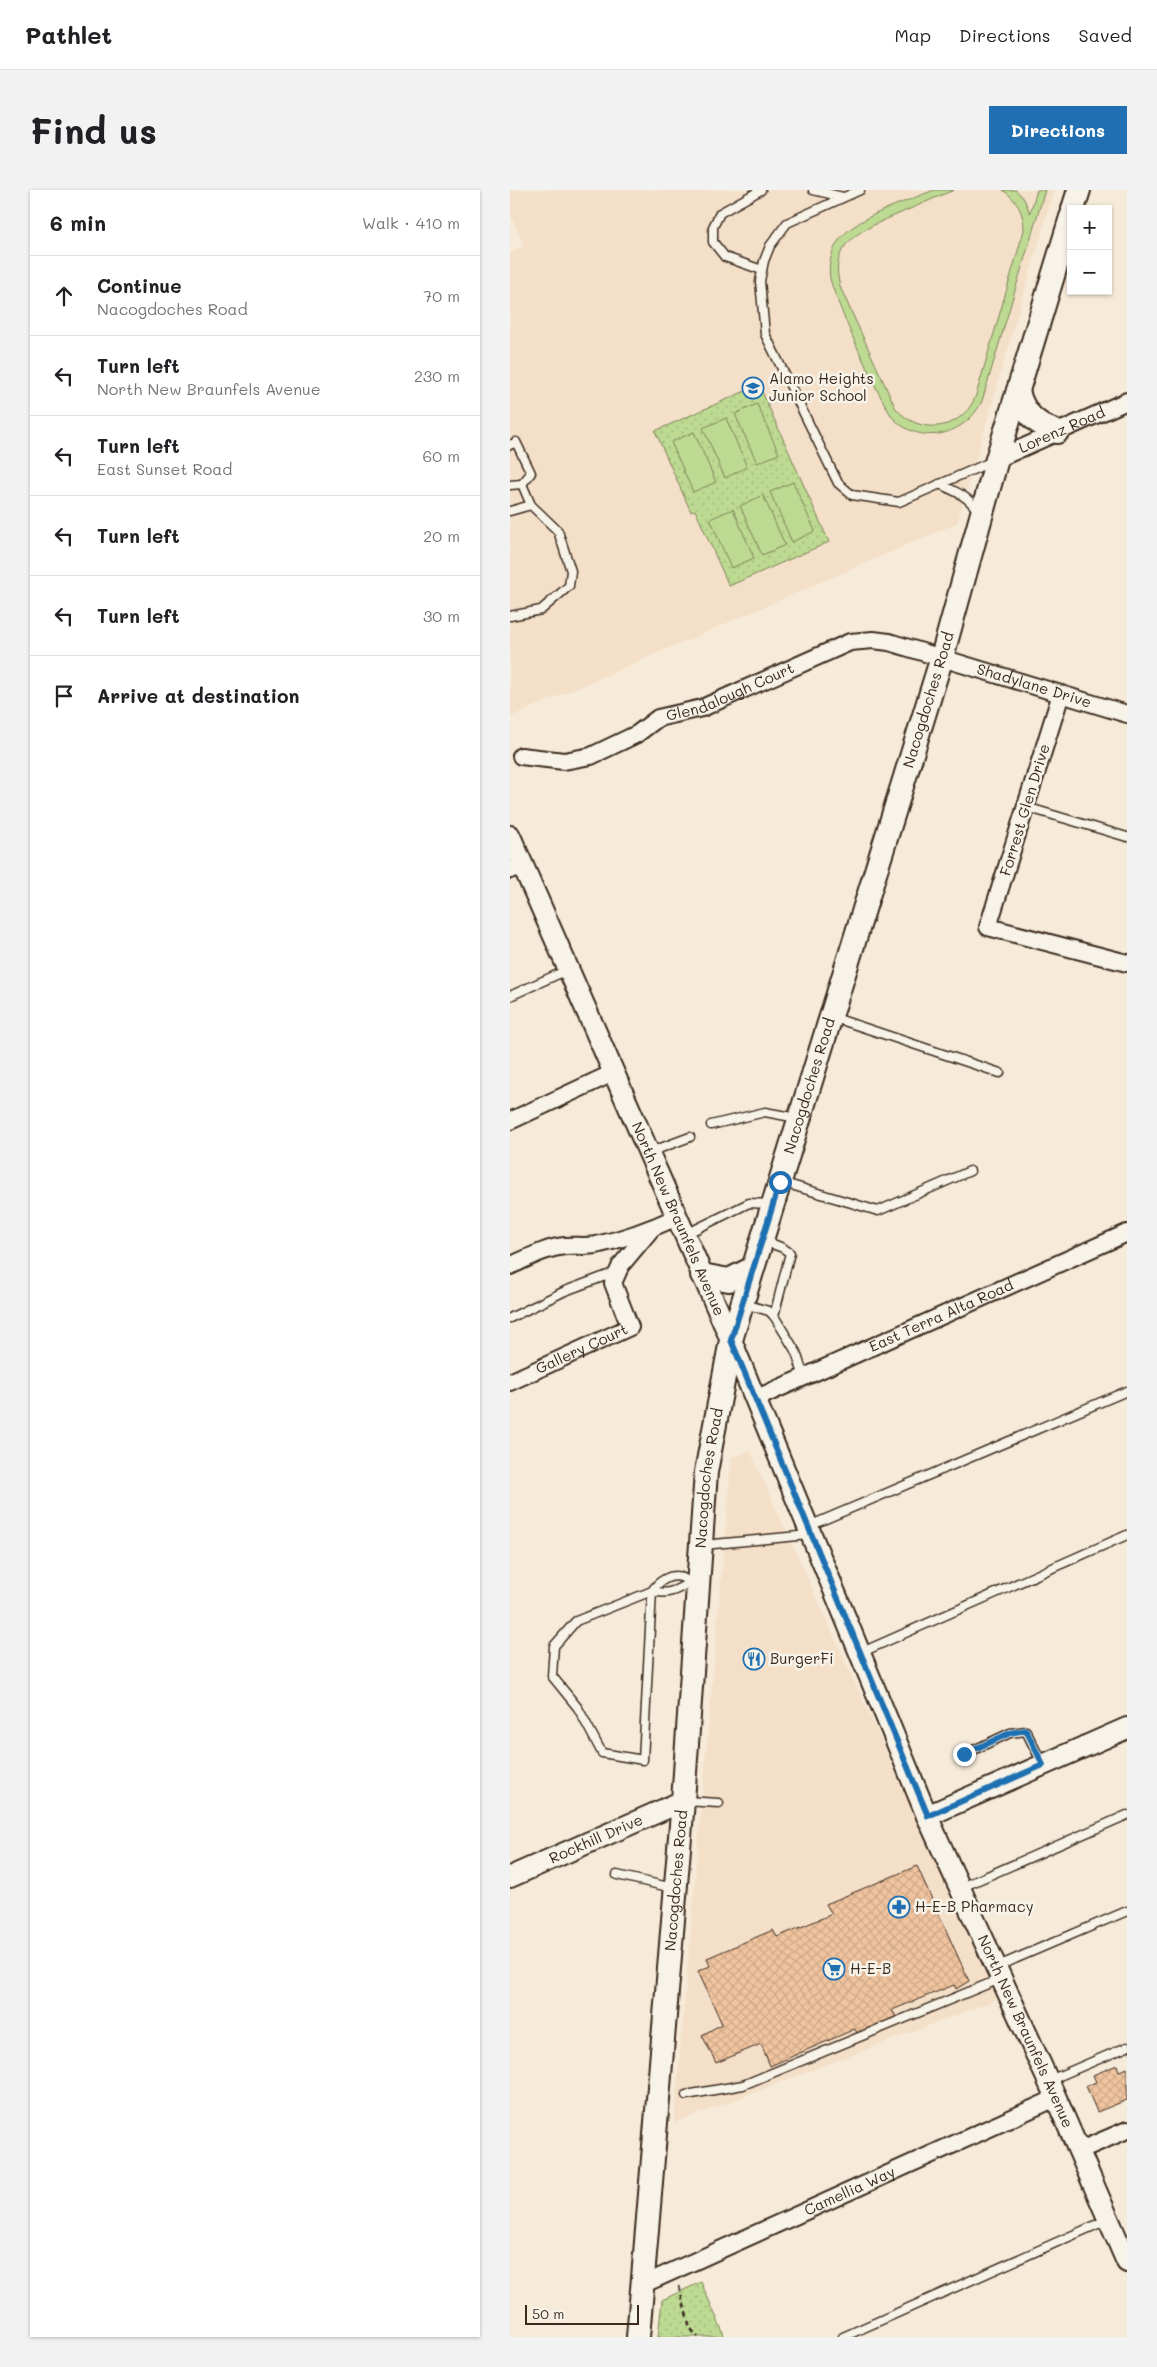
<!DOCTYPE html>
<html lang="en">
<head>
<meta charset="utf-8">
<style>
  body { margin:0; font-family:Mali,sans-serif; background:#f2f2f2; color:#202124 }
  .controls { position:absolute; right:15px; top:15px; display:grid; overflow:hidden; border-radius:0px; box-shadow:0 1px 4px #0004 }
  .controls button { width:45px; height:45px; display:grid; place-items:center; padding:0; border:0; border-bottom:1px solid #e0e0e0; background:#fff; color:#202124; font:25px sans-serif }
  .scale { position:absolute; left:15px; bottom:12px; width:114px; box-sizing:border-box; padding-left:5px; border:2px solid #3b2a1e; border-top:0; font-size:14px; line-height:18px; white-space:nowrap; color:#3b2a1e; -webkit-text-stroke:4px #f7f3e8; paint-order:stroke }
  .stop { position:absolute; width:15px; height:15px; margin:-11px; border:4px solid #1f6fb2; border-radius:50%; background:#fff }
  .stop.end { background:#1f6fb2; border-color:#fff; box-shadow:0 1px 5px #0008 }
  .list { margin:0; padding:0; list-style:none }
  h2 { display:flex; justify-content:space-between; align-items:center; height:65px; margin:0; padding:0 20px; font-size:21px }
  h2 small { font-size:16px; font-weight:400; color:#757577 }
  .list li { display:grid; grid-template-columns:32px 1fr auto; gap:15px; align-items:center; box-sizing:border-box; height:80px; padding:0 20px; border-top:1px solid #e0e0e0 }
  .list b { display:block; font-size:19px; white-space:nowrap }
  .list p { margin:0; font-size:16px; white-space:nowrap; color:#757577 }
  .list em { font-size:16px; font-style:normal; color:#757577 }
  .icon { flex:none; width:28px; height:28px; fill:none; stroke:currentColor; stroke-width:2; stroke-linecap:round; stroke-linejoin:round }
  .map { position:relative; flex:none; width:617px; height:2147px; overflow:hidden; border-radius:0px }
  header { display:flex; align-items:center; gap:30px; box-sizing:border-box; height:70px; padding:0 25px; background:#fff; border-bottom:1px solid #e0e0e0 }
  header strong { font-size:24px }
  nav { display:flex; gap:28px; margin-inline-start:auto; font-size:18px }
  .intro { display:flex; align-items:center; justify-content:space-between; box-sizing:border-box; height:120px; padding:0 30px }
  h1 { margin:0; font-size:35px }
  .button { padding:12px 22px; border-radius:0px; background:#1f6fb2; color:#fff; font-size:18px; font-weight:700 }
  main { display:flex; gap:30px; padding:0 30px }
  aside { flex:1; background:#fff; border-radius:0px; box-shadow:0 1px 4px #0004 }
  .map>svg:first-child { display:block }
</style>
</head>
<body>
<header>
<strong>Pathlet</strong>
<nav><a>Map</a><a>Directions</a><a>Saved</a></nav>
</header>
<div class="intro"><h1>Find us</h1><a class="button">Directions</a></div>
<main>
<aside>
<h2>6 min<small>Walk · 410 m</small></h2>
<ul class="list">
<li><svg class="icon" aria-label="ahead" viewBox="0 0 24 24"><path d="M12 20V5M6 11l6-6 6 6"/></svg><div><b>Continue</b><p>Nacogdoches Road</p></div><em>70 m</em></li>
<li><svg class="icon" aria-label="left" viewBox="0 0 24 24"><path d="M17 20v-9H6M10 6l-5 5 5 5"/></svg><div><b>Turn left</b><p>North New Braunfels Avenue</p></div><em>230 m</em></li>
<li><svg class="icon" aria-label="left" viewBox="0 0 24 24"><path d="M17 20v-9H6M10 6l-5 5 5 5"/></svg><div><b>Turn left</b><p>East Sunset Road</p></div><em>60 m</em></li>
<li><svg class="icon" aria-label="left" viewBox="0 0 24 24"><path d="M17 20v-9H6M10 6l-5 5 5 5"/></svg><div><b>Turn left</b></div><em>20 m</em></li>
<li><svg class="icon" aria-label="left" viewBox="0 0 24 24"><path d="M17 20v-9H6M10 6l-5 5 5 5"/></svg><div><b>Turn left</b></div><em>30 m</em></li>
<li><svg class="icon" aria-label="arrive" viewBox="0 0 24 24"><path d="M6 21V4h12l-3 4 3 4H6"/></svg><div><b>Arrive at destination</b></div></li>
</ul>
</aside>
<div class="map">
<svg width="617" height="2147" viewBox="0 0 617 2147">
  <defs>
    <pattern id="park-dots" width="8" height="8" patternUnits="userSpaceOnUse" patternTransform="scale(1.25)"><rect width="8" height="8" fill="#bdda92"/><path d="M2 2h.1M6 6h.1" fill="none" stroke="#a3bb7d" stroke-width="1.8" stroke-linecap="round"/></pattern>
    <pattern id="building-cross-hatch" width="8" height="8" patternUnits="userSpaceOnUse" patternTransform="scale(1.25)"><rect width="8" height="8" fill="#f0c49f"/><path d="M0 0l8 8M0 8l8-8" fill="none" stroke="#cfa988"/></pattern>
  </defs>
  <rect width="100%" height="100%" fill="#f6ead9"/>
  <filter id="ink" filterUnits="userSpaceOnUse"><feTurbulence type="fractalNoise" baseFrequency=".02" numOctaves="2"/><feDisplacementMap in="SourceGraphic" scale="10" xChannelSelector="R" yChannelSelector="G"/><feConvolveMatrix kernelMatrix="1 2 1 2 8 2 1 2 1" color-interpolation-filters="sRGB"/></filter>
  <g filter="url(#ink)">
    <g fill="#f4dfc8">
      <path d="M0,0H544L447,333L0,527V63L14,56L0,23Z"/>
      <path d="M240,1261L488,1809L164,1933L222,1267Z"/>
    </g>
    <g fill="url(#park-dots)" stroke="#7c8258">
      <path d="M249,195L319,352L219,396L185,320L181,322L145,241Z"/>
      <path d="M191,2092L215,2147H148L152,2110Z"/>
    </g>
    <g fill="#bdda92" stroke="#7c8258">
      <path d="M424,0H444C424,8 405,17 386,25C352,40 316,53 331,99L385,217C408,247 453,241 466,205L514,40C514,23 507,10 493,0H506L514,9L520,23L527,0H535L472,211C456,245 412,257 384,229C372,216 323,106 320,88C318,77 321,64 326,55C340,28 396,12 424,0Z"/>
      <path d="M247,214L269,264L247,273L225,224Z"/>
      <path d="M216,228L237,277L215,288L193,238Z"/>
      <path d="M184,242L206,292L183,302L161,252Z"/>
      <path d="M283,292L305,341L282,352L260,302Z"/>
      <path d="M253,305L275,355L252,365L230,316Z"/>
      <path d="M223,319L244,368L221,378L200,329Z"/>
    </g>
    <g fill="url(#building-cross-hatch)" stroke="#3b2a1e">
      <path d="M407,1676L459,1791L446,1799L444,1795L382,1820L387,1828L348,1845L345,1839L260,1876L251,1854L206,1873L192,1845L212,1834L188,1781L200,1776L197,1768L263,1740L267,1747L322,1724L316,1714Z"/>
      <path d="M607,1875L609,1881L617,1878V1910L587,1922L576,1896L586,1892L583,1885Z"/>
    </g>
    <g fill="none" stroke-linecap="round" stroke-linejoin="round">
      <g stroke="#3b2a1e" stroke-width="11">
        <g id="service">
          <path d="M251,0L210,23L203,37V52L215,67L252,80"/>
          <path d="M303,0L333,7"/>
          <path d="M350,0L277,33L260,56L254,71L250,91L255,144L328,293L342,305L389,312L483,271"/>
          <path d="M0,255L6,252L21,283L12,294"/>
          <path d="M429,294C445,301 458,306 468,321"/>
          <path d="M0,295L12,294L21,315L48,341L61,381L59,396L31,420L0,426"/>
          <path d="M0,321L21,315"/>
          <path d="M516,617L617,647"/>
          <path d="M0,806L57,780"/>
          <path d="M322,827L490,883"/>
          <path d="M201,935L255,922L287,928"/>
          <path d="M140,962L180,947"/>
          <path d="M271,992L368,1021L460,981"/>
          <path d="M176,1044L239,1013L260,1014"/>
          <path d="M255,1051L273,1058L280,1063L264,1126"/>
          <path d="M234,1114L259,1121L264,1126L286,1162L294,1187"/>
          <path d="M0,1128L55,1101L106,1082"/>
          <path d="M299,1336L617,1201"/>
          <path d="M193,1355L299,1345"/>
          <path d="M142,1401L133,1570L92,1563L68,1518L42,1486L44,1456L66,1431L142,1401C148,1392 161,1382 173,1388C177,1390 181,1394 186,1397"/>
          <path d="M142,1401C156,1405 166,1401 178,1393"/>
          <path d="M350,1463L617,1345"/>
          <path d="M455,1564L500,1543L516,1541L532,1573"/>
          <path d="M175,1611L209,1613"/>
          <path d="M107,1685L163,1698"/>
          <path d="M450,1698L617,1625"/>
          <path d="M486,1777L617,1721"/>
          <path d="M540,1890L617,1857"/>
          <path d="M176,1905L233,1895L490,1789"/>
          <path d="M333,2147L597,2030"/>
        </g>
      </g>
      <g stroke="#3b2a1e" stroke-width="20">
        <g id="minor">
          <path id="s1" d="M487,269L617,211"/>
          <path d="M551,504L478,737L617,773"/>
          <path id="s2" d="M11,566L54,571L81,566L127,544L148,528L192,518L340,452L363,450L379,452L617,524"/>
          <path d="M0,680L12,675"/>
          <path d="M0,931L105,882"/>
          <path d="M0,1076C18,1068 35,1058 55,1056C65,1055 75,1057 86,1055C114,1049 141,1039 167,1027"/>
          <path id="s3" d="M0,1192L120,1137L103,1093L111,1075L142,1038"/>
          <path id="s4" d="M245,1209L617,1043"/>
          <path d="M568,1961L617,1940"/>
          <path id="s5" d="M132,2095L546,1908"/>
        </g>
      </g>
      <g stroke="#3b2a1e" stroke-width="24">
        <g id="tertiary">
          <path id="s6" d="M0,646L221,1150L417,1626L546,1908L617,2072"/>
          <path d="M417,1626L617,1538"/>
          <path id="s7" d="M0,1687L173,1611"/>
        </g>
      </g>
      <g stroke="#3b2a1e" stroke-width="26">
        <g id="secondary">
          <path d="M563,19L569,0"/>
          <path d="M508,201C513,223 526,234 547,242"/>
          <path d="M192,1085L219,1090L243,1078"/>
          <path id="s8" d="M128,2147L173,1611L196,1282L221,1150L432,467L487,269L561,27"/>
        </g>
      </g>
      <path stroke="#3b2a1e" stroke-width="2.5" stroke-dasharray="5 4" stroke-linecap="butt" d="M169,2096L180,2138L188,2147"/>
      <use href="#service" stroke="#f7f3e8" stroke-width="8"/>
      <use href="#minor" stroke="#f7f3e8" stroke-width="16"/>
      <use href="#tertiary" stroke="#f7f3e8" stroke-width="20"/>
      <use href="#secondary" stroke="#f7f3e8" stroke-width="22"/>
    </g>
  </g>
  <g fill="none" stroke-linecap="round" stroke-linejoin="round" filter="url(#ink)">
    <path stroke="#1f6fb2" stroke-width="6" d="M270,992L221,1150L418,1626L533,1575L516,1540L500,1543L454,1564"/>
  </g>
  <defs>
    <g id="school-ring" transform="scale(1.125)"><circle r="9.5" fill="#f7f3e8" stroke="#1f6fb2" stroke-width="1.5"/><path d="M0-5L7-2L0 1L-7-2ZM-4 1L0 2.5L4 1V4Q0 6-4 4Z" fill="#1f6fb2"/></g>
    <g id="restaurant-ring" transform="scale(1.125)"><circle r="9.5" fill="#f7f3e8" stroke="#1f6fb2" stroke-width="1.5"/><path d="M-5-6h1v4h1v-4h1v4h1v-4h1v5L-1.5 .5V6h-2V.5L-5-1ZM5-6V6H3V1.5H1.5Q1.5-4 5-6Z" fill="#1f6fb2"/></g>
    <g id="pharmacy-ring" transform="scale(1.125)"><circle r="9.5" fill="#f7f3e8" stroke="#1f6fb2" stroke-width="1.5"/><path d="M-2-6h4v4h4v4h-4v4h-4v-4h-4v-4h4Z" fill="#1f6fb2"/></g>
    <g id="supermarket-ring" transform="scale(1.125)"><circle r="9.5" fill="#f7f3e8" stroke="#1f6fb2" stroke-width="1.5"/><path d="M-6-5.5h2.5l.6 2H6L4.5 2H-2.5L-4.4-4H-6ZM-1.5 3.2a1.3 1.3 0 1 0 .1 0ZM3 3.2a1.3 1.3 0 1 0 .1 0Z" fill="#1f6fb2"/></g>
  </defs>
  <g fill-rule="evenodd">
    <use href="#school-ring" x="243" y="198"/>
    <use href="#restaurant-ring" x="244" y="1469"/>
    <use href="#pharmacy-ring" x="389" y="1717"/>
    <use href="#supermarket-ring" x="324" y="1779"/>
  </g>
  <g text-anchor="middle" stroke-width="5" stroke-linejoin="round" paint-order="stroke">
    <g font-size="15" fill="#3b2a1e" stroke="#f7f3e8" text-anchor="start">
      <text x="259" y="194">Alamo Heights<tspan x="259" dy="17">Junior School</tspan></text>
      <text x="260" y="1474">BurgerFi</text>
      <text x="405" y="1722">H-E-B Pharmacy</text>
      <text x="340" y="1784">H-E-B</text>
    </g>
    <g font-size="15" fill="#3b2a1e" stroke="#f7f3e8">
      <text dy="5" stroke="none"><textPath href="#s1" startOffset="71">Lorenz Road</textPath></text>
      <text dy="5" stroke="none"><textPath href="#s2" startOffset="546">Shadylane Drive</textPath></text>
      <text dy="5" stroke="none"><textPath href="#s2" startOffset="225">Glendalough Court</textPath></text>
      <text dy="5" stroke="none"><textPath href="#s8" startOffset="1672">Nacogdoches Road</textPath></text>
      <text transform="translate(515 620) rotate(-73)" y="5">Forrest Glen Drive</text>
      <text dy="5" stroke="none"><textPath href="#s8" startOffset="1268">Nacogdoches Road</textPath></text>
      <text dy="5" stroke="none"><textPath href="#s6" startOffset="418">North New Braunfels Avenue</textPath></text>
      <text dy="5" stroke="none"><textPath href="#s4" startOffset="204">East Terra Alta Road</textPath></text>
      <text dy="5" stroke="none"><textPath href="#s3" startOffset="79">Gallery Court</textPath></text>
      <text dy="5" stroke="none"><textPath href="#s8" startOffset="862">Nacogdoches Road</textPath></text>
      <text dy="5" stroke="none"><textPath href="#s7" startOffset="94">Rockhill Drive</textPath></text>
      <text dy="5" stroke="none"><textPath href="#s8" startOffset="458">Nacogdoches Road</textPath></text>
      <text dy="5" stroke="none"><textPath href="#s6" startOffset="1302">North New Braunfels Avenue</textPath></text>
      <text dy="5" stroke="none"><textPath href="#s5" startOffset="228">Camellia Way</textPath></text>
    </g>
  </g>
</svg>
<div class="controls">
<button>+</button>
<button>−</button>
</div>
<div class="scale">50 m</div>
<div class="stop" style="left:270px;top:992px"></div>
<div class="stop end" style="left:454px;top:1564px"></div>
</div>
</main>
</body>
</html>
